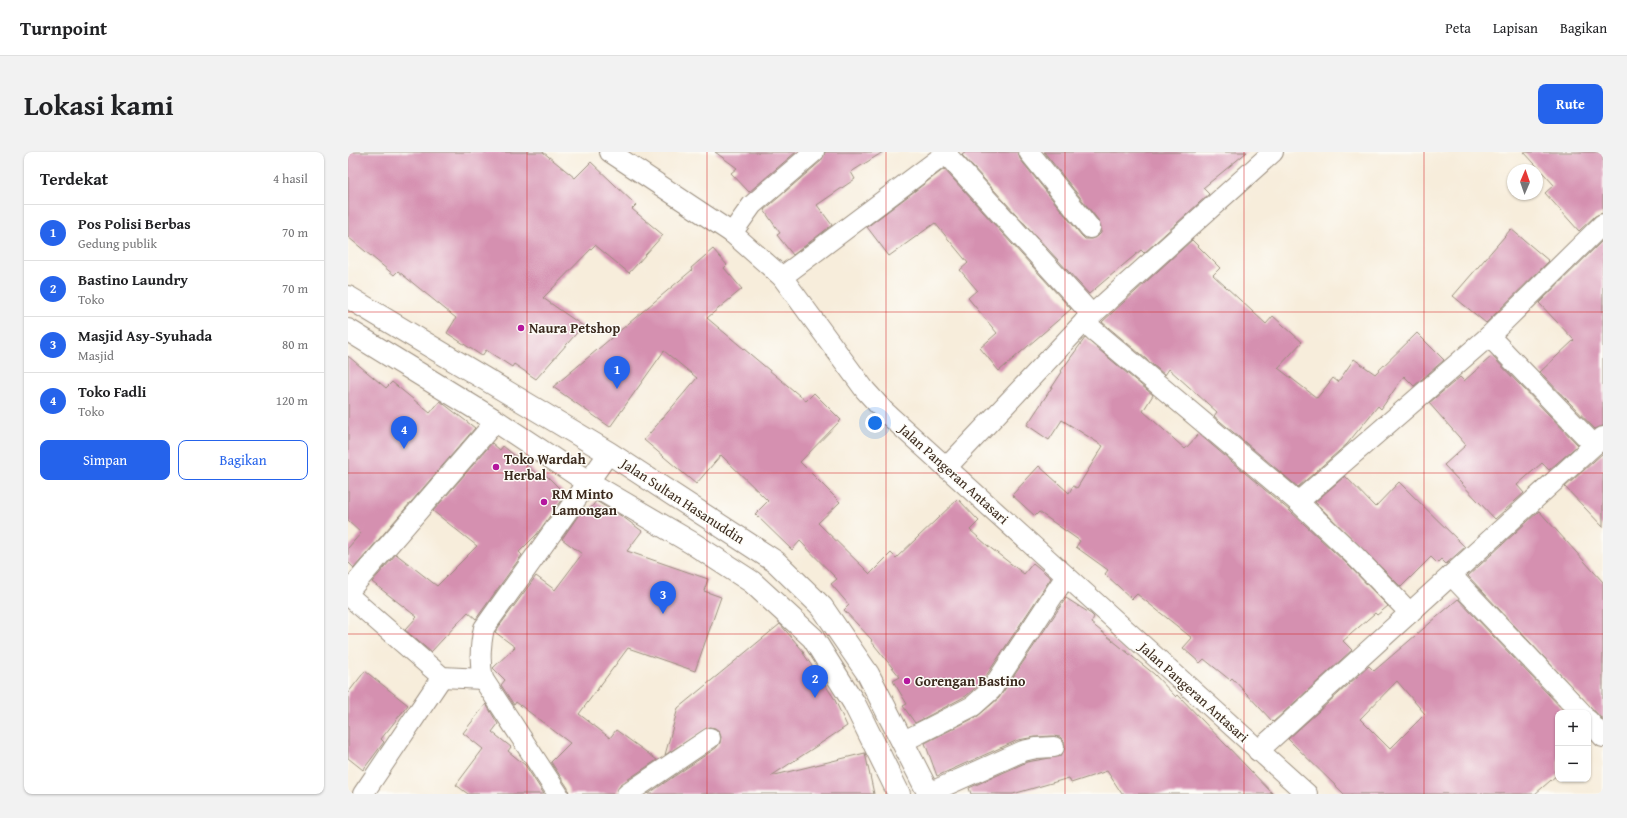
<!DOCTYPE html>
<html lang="id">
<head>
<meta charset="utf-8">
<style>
  body { margin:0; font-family:"Gentium Book Plus",serif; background:#f2f2f2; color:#202124 }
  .controls { position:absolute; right:12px; bottom:12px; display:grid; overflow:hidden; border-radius:8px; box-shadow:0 1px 3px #0004 }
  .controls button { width:36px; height:36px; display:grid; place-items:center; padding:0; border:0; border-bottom:1px solid #e0e0e0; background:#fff; color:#202124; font:20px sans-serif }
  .compass { position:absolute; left:1159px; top:12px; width:36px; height:36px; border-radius:50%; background:#fff; box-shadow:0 1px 3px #0004; rotate:2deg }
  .you { position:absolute; left:527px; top:271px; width:14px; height:14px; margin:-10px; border:3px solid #fff; border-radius:50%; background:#1a73e8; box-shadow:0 0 0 6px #1a73e833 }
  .badge { display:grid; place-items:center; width:26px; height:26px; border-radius:50%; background:#2563eb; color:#fff; font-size:13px; font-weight:700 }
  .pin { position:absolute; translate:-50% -33px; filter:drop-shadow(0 1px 2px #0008) }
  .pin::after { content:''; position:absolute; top:21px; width:14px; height:12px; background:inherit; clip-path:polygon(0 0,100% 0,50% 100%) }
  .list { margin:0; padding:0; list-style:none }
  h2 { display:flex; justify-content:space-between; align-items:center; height:52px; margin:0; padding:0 16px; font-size:17px }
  h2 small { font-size:13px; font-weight:400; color:#757577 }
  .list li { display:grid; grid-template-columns:26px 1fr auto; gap:12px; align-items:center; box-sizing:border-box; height:56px; padding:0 16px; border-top:1px solid #e0e0e0 }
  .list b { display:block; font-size:15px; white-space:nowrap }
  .list p { margin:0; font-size:13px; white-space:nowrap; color:#757577 }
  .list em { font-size:13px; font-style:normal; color:#757577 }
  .actions { display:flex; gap:8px; padding:12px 16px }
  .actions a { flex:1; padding:9px 0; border:1px solid #2563eb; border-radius:8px; text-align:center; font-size:14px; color:#2563eb }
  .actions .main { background:#2563eb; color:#fff }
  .map { position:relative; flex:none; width:1255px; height:642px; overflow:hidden; border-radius:8px }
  header { display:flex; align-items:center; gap:24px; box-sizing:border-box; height:56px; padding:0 20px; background:#fff; border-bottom:1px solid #e0e0e0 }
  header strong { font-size:19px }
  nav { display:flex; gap:22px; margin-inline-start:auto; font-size:14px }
  .intro { display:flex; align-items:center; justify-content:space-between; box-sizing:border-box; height:96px; padding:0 24px }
  h1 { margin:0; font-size:28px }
  .button { padding:10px 18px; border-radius:8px; background:#2563eb; color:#fff; font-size:14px; font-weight:700 }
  main { display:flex; gap:24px; padding:0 24px }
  aside { flex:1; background:#fff; border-radius:8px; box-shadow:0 1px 3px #0004 }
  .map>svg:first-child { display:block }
</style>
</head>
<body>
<header>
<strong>Turnpoint</strong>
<nav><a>Peta</a><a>Lapisan</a><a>Bagikan</a></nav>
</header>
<div class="intro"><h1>Lokasi kami</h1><a class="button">Rute</a></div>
<main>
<aside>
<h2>Terdekat<small>4 hasil</small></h2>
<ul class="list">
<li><span class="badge">1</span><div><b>Pos Polisi Berbas</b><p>Gedung publik</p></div><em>70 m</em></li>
<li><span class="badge">2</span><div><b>Bastino Laundry</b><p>Toko</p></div><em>70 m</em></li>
<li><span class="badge">3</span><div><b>Masjid Asy-Syuhada</b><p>Masjid</p></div><em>80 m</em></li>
<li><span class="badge">4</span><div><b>Toko Fadli</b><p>Toko</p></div><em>120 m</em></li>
</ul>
<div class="actions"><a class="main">Simpan</a><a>Bagikan</a></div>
</aside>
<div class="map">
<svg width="1255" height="642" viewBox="0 0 1255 642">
  <rect width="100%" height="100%" fill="#fdfcf7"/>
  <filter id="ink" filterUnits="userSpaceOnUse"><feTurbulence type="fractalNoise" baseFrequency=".025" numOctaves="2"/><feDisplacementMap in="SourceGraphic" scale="8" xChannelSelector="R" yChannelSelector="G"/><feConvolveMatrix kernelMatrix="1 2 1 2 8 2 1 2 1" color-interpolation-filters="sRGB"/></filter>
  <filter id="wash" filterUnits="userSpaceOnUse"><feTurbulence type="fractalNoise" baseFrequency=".012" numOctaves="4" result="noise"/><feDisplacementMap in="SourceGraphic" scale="16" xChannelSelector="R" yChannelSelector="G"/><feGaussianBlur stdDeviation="0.9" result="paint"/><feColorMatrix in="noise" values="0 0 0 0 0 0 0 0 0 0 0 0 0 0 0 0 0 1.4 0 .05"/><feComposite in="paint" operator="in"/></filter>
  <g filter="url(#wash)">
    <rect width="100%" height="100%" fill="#f7eddb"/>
    <g id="blocks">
      <g fill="#d590b0" fill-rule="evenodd">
        <path d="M0,0H195L227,26L243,10L288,53L284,57L315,83L281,121L247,93L195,146L235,174L188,227L166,212L164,215L138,198L134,204L99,181L108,166L50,119L46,123L0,85Z"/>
        <path d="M367,0H448L401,40L383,21L389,16Z"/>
        <path d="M477,0H535L503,20L507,27L469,53L484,73L445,103L429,83L432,81L416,58L473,9Z"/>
        <path d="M618,0H670L672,7L733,83L737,87H743L749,85L753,81V75L751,69L696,0H899L855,36L861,42L796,101L793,98L741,142L614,3Z"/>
        <path d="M1176,0H1255V61L1247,64L1231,79L1197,41L1206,33Z"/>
        <path d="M596,17L723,157L651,219L632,196L649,181L620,146L629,138L612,118L620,111L587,71L541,104L519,75Z"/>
        <path d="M1163,77L1201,109L1138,171L1105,144Z"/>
        <path d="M844,88L872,116L865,123L918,172L925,164L954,190L930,216L969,246L985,226L990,230L1006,207L1027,222L1069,181L1096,208L1066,234L1056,224L1033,257L1030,254L999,292L950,335L866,264L869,260L821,217L817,223L754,170Z"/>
        <path d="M1255,88V274L1247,277L1192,220L1226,188L1191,151Z"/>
        <path d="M365,97L379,113L376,116L394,137L359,166L458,249L466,241L493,268L452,310L492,350L470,371L522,422L543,401L548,406L610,347L631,369L622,378L640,394L676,422L685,411L703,426L634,530L618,544L567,571L555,554L559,552L545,529L552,525L523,489L524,488L496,458L501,453L483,432L489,427L452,389L444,398L407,362L420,349L373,303L348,332L296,288L349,226L316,199L262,275L205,235L344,118L343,116Z"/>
        <path d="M737,186L805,243L795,259L837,297L851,282L942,359L998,411L1040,454L1029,463L1027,461L995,489L1004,498L925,570L884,526L882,528L856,507L852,511L835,496L844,486L789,442L784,447L757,422L760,418L728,395L732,389L691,360L687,364L664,343L691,314L721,341L725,334L729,336L755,294L714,268L701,288L679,273L714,220L713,219Z"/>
        <path d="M0,204L38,236L44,230L82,261L92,249L127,276L6,416L0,410V396L13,381L0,369Z"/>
        <path d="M1144,204L1230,293L1201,318L1194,311L1169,333L1176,341L1147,367L1096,313L1118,293L1081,251L1112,225L1116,229Z"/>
        <path d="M144,291L152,298L155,294L194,326L197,322L216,341L212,346L214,347L189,382L171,400L174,403L128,467L120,460L83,500L57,478L69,465L24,430L48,402L89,434L129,394L85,359Z"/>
        <path d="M1255,301V375L1217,335Z"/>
        <path d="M997,324L1027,355L1051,330L1117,395L1098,412L1093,407L1089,411L1083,405L1053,435L967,350Z"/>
        <path d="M248,349L275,365L294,379L279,399L360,427L356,439L373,445L347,519L280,496L231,562L262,586L268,578L309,608L273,632L268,642H221L220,636L203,610L222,591L168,550L166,553L153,533L157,528L145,516L167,495L147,480L188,424L207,438L234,402L214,387L232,361L235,360L238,363Z"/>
        <path d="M1191,359L1255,430V568L1120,424Z"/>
        <path d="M718,446L743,462L746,465L743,471L806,522L828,545L830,543L925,642H774L759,619L723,631L721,626L665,642H623L621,636L679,610L713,604L717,595L716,589L712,585L705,584L687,585L670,588L589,624L577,591L630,564L651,546Z"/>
        <path d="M1110,447L1218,561H1210V622L1187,642H996L940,587L1021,514L1026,519ZM1049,529L1077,562L1042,597L1012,567Z"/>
        <path d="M432,472L456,500L455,501L486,546L499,574L423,624L517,601L526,642H300L368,596L372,591L373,585L371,579L367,576L361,575L317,603L330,556Z"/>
        <path d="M17,519L60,553L33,587L36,590L15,618L0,606V541Z"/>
        <path d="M138,552L150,572L144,580L163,595L160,599L177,613L196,642H120L108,633L135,597L115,581Z"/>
      </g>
    </g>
  </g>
  <g filter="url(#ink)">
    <use href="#blocks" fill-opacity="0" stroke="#998c7c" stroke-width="1"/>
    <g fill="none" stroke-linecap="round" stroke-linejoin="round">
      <g stroke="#998c7c" stroke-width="22">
        <g id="minor">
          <path d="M262,0L384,81L434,125L517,238L536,259L959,642"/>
          <path d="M681,0L742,76"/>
          <path d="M598,2L744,163"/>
          <path d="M384,81L404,53L466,0"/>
          <path d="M434,125L600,0"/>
          <path d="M736,170L950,350L1006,403L1062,461"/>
          <path d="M1141,184L1246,293"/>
          <path d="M598,316L736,170L925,0"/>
          <path d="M950,350L1141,184L1255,72"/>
          <path d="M1103,423L1234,561"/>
          <path d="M0,440L148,269"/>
          <path d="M0,443L94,525L135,527"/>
          <path d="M1240,568L1255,585"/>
          <path d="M556,589L625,554L643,538L718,424"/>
          <path d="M910,599L1255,285"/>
          <path d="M581,641L675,599L688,596L706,595"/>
          <path d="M15,642L94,525"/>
          <path d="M210,642L135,527C131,509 132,494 136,476L261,301"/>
          <path d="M279,642L362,586"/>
        </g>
      </g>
      <g stroke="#998c7c" stroke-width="24">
        <g id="tertiary">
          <path d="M0,145L261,301L428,410L474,455L520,522L581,642"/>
          <path d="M0,178L148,269L240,330L344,391L404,430L465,486L506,551L551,642"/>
        </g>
      </g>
      <use href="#minor" stroke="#fff" stroke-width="20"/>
      <use href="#tertiary" stroke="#fff" stroke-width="22"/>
    </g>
  </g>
  <path fill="none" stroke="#d62828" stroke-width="1" stroke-opacity="0.55" d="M179,0V642M359,0V642M538,0V642M717,0V642M896,0V642M1076,0V642M0,160H1255M0,321H1255M0,482H1255"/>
  <g fill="#b5179e" stroke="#fdfcf7" stroke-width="1.5">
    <circle cx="173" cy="176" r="4"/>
    <circle cx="148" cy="315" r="4"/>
    <circle cx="196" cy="350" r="4"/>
    <circle cx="559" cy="529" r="4"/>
  </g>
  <g text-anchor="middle" stroke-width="3" stroke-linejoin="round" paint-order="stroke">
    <g font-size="14" font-weight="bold" fill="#3b2a1e" stroke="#fdfcf7" text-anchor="start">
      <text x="181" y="181">Naura Petshop</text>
      <text x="156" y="312">Toko Wardah<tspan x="156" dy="16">Herbal</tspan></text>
      <text x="204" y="347">RM Minto<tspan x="204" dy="16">Lamongan</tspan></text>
      <text x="567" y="534">Gorengan Bastino</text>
    </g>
    <g font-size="14" fill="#3b2a1e" stroke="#fdfcf7">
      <text transform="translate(606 322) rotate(42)" y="5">Jalan Pangeran Antasari</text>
      <text transform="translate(335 349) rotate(33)" y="5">Jalan Sultan Hasanuddin</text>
      <text transform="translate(846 540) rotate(42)" y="5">Jalan Pangeran Antasari</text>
    </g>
  </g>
</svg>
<div class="controls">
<button>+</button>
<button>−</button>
</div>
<svg class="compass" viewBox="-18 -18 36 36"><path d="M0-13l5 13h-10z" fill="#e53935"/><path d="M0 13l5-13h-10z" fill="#757577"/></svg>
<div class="you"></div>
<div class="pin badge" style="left:269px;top:237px">1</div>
<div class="pin badge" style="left:467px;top:546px">2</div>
<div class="pin badge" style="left:315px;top:462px">3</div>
<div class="pin badge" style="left:56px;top:297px">4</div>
</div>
</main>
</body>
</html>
